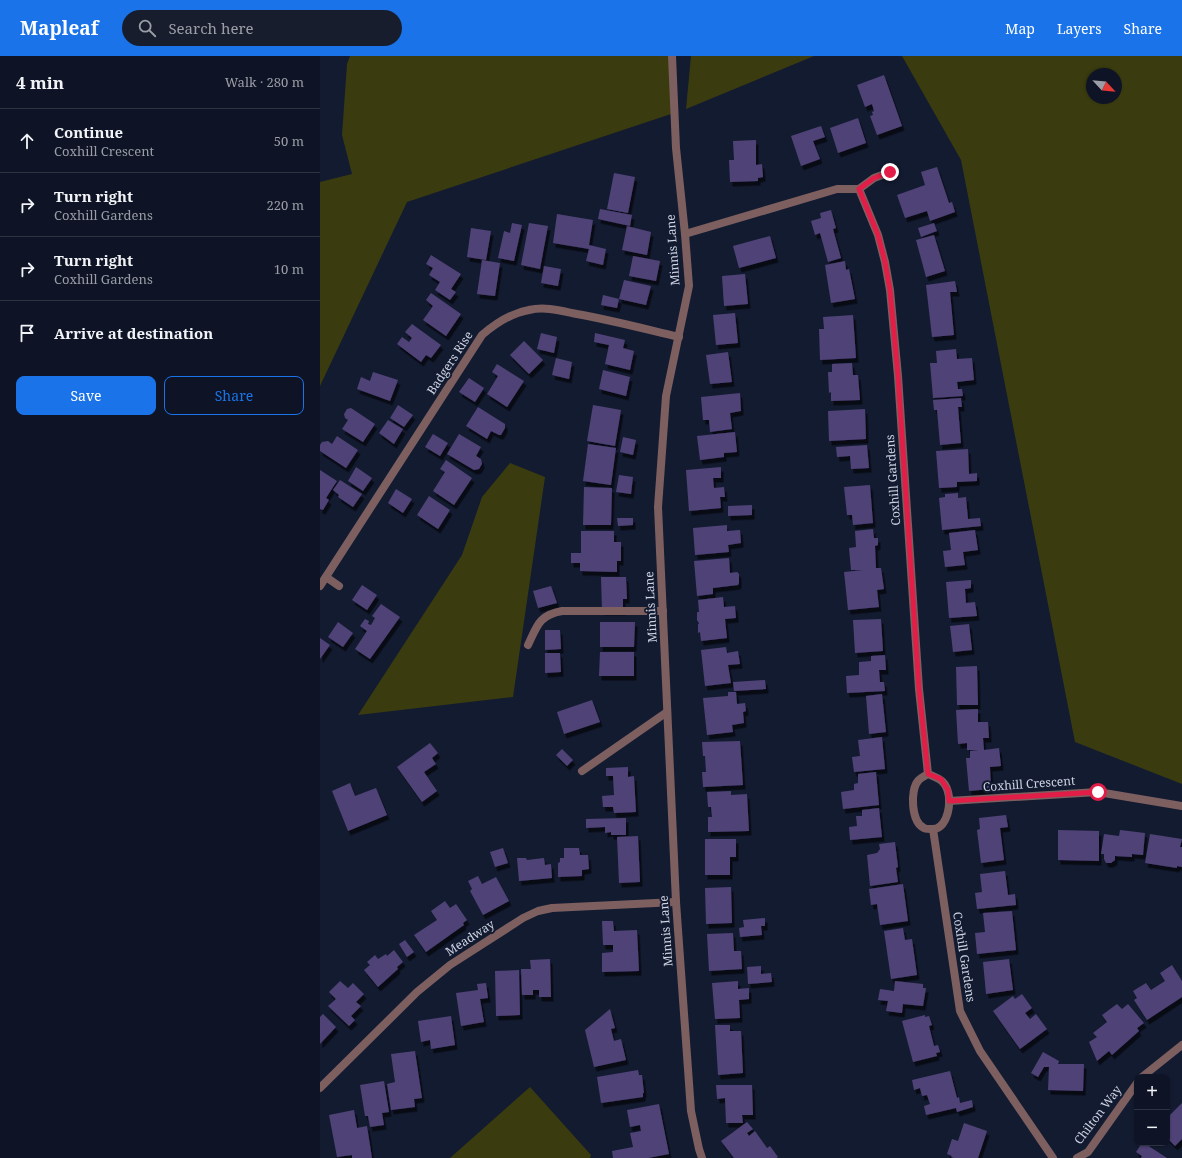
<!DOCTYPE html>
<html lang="en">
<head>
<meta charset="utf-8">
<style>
  body { margin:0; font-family:"Noto Serif",serif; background:#171d2d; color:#f1f3f6 }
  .controls { position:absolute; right:12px; bottom:12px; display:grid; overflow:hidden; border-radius:8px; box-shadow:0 1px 3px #0004 }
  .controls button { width:36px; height:36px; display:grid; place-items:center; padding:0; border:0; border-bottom:1px solid #2e3342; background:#0e1425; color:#f1f3f6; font:20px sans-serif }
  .compass { position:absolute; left:766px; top:12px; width:36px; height:36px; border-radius:50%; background:#0e1425; box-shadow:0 1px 3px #0004; rotate:116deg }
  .stop { position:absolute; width:12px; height:12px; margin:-9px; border:3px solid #e11d48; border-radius:50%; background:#fff }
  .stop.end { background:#e11d48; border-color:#fff; box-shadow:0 1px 4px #0008 }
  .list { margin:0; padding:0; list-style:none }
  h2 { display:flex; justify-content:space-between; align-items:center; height:52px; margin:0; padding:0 16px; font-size:17px }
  h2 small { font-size:13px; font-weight:400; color:#9b9ea7 }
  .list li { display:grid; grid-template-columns:26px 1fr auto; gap:12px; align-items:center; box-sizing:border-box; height:64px; padding:0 16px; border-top:1px solid #2e3342 }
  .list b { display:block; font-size:15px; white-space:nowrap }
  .list p { margin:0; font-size:13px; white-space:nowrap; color:#9b9ea7 }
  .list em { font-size:13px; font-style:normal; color:#9b9ea7 }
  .actions { display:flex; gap:8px; padding:12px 16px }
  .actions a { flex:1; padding:9px 0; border:1px solid #1a73e8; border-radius:8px; text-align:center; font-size:14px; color:#1a73e8 }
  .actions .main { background:#1a73e8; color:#fff }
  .icon { flex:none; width:22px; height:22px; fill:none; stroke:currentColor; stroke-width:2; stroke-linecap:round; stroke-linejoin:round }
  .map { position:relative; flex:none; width:862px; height:1102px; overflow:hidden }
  header { display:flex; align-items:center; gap:24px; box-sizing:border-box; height:56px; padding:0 20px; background:#1a73e8; color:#fff }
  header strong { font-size:19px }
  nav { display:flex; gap:22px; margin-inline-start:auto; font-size:14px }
  .search { width:280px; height:36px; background:#171d2d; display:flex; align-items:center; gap:10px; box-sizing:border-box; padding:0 14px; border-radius:22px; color:#9b9ea7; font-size:15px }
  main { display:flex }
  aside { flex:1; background:#0e1425 }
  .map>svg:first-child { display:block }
</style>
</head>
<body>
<header>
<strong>Mapleaf</strong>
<div class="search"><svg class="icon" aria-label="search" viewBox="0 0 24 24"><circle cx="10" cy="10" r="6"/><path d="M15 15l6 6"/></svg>Search here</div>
<nav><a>Map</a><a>Layers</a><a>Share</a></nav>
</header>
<main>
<aside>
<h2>4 min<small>Walk · 280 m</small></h2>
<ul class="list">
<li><svg class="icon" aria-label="ahead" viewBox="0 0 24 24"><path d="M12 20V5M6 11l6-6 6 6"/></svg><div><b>Continue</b><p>Coxhill Crescent</p></div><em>50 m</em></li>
<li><svg class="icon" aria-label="right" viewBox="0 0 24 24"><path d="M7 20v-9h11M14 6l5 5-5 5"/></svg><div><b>Turn right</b><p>Coxhill Gardens</p></div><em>220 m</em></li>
<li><svg class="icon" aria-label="right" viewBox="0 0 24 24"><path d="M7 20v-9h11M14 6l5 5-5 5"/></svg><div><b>Turn right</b><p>Coxhill Gardens</p></div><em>10 m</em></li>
<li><svg class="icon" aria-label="arrive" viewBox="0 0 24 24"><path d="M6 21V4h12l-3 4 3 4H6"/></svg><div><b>Arrive at destination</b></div></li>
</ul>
<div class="actions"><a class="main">Save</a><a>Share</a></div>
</aside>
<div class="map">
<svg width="862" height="1102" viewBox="0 0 862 1102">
  <defs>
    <filter id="shadow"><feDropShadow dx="2.5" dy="4.5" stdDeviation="0" flood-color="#0009"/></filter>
  </defs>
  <rect width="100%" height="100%" fill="#131b31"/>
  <g fill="#3a3c0f" fill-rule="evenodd">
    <path d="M30,0H352L354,57L87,146L0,330V126L32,118L22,79L27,8Z"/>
    <path d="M371,0H494L366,53Z"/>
    <path d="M582,0H862V728L755,686L641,104ZM772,18H796V42H772Z"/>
    <path d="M190,407L225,421L193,641L38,659L142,499L162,441Z"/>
    <path d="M210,1031L271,1099L270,1102H130Z"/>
  </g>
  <g fill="#4f4276" filter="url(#shadow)">
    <path d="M564,19L582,70L557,79L550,60L553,59L552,56L554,55L552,48L545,51L537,29Z"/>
    <path d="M538,62L546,87L518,97L510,72Z"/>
    <path d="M501,70L505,81L493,85L500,103L481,110L471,80Z"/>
    <path d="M436,84V109L442,108L443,121L438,122V125L410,126L409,104H414L413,85Z"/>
    <path d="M617,111L629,147L632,146L635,156L610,165L607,155L585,162L577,139L605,129L601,116Z"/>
    <path d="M294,117L315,121L308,157L287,153Z"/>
    <path d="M280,153L312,159L310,170L278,163Z"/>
    <path d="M511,154L516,172L513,173L521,202L508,206L500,177L495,179L491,165L501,162L500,157Z"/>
    <path d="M237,158L273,164L269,189L286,193L283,209L266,205L269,193L233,187Z"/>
    <path d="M192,167L202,169L194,205L178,202L184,175L190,177Z"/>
    <path d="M209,167L228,170L220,213L201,209Z"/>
    <path d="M614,167L617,175L601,181L598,172Z"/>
    <path d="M307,170L331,176L327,199L302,194Z"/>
    <path d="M151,172L171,175L166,204L147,201Z"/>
    <path d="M614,179L625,215L606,221L596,184Z"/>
    <path d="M450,180L456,202L419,212L413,190Z"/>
    <path d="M111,199L141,218L131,233L136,236L130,244L115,234L120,226L109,219L113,212L106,208Z"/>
    <path d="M313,200L340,205L336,225L309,220Z"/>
    <path d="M162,204L180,207L175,240L157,238Z"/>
    <path d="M525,205L526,214L529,213L535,243L511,247L505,209Z"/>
    <path d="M224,210L241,213L238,230L221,227Z"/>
    <path d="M425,218L428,248L404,250L402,220Z"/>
    <path d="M304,224L331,230L326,249L299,243Z"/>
    <path d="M635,225L637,236H630L634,279L612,281L606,229Z"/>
    <path d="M111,237L141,258L126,280L103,264L113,250L106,244Z"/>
    <path d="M283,239L299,243L297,252L281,249Z"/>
    <path d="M415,257L418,287L396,289L393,259Z"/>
    <path d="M533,259L536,302L500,304L499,273H504L503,261Z"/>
    <path d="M92,268L121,289L111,302L106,299L101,306L77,288L82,281L89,286L92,282L85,276Z"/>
    <path d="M221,277L237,281L234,297L217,293Z"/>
    <path d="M275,277L305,284L303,292L314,295L310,314L285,308L289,289L274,286Z"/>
    <path d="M204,285L223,304L209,318L190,299Z"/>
    <path d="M636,293L637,303L652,302L654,324L637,326L638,333H642L643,340L613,342L610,307H617L616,295Z"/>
    <path d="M408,296L412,326L390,328L386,299Z"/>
    <path d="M236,302L252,306L249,323L232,319Z"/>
    <path d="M532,307L533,319H538L540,344L511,345V336L509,337L508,316H512V308Z"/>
    <path d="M177,308L204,325L187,351L167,338L178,320L172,316Z"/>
    <path d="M283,314L310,321L306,340L279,333Z"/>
    <path d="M53,316L78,324L70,345L37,333L41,321L50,325Z"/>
    <path d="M149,322L164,332L155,346L139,336Z"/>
    <path d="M420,337L421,355L410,357L412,373L390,376L389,364H383L381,341Z"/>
    <path d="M641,342L642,351H638L641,387L620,389L617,354H614L613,344Z"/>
    <path d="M78,349L93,359L84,371L70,362Z"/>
    <path d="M273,349L301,354L295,390L267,385Z"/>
    <path d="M158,351L185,368V372L181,379H179L171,375L167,383L146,370Z"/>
    <path d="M31,352L55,368L43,386L22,373L28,364L25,362L24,358L27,353Z"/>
    <path d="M545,353L546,383L509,385L508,355Z"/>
    <path d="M68,364L83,373L74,388L59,377Z"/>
    <path d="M415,376L417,396L404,397V401L380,404L377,380Z"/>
    <path d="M113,378L128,387L120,400L105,391Z"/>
    <path d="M139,378L161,391L156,400L161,403L162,408L159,413L154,414L127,398Z"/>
    <path d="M17,380L38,394L26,412L0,395V389L2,386L8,385L12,388Z"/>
    <path d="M303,381L316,384L313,399L300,396Z"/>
    <path d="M268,388L296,392L291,429L263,425Z"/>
    <path d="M547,389L549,412L531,413L530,400L517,401L516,391Z"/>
    <path d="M648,393L649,418L657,417V425L637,426V431L619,432L616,395Z"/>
    <path d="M126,404L152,422L134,449L113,435L125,416L120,413Z"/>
    <path d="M36,411L52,422L43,435L28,425Z"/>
    <path d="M401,411V422H393L394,432L404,431L405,441H400L401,452L369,455L366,414Z"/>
    <path d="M0,414L17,425L6,442L9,444L3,454L0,453Z"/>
    <path d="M299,419L313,421L311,438L296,436Z"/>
    <path d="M20,424L42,438L33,451L18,441L19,439L13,434Z"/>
    <path d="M550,429L553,467L533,469L532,459H527L524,431Z"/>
    <path d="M264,431L292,432L291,469H263Z"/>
    <path d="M76,433L92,443L83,457L68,447Z"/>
    <path d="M638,437V442L646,441L648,463L660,462L661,470L622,474L619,442L625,441V438Z"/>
    <path d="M109,440L130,454L118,473L97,459Z"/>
    <path d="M432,449V459L408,460V450Z"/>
    <path d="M297,462H313V469L298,470Z"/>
    <path d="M407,469V475L420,474L421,487L408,489L409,496L375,499L373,472Z"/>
    <path d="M553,473L554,482H558V489L555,490L556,512H561L564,533L557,534L559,551L528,554L524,516L543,514H531L529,492L536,491L535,475Z"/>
    <path d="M655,474L658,494L643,496L645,509L625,511L623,495L631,494L629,477Z"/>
    <path d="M261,475H294V486H301V505H297V516L260,515V507H251V497H261Z"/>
    <path d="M409,502L410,517L417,516L419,518V527L418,529L393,532V538L377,540L374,505Z"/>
    <path d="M281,521H306L307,543H303V555H282Z"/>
    <path d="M651,524V532L645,533L646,547L655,546L657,560L629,562L626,526Z"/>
    <path d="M42,529L57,539L47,554L32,544Z"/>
    <path d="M231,530L237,547L218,552L213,535Z"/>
    <path d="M403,541L404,551L415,550L416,562L405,563L407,582L381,585L380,576L378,577V568H379L378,565H377V556H379L378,544Z"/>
    <path d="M61,548L80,561L50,603L35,593L47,575L40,570L45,563L49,565L48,568L51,569L55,562L52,560Z"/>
    <path d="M561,563L563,595L535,597L533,564Z"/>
    <path d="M18,566L33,577L23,591L8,581Z"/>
    <path d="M280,566H315L314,591H280Z"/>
    <path d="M649,568L652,594L633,596L630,570Z"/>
    <path d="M225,574H240L241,593L225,594Z"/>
    <path d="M0,582L10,589L0,603Z"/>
    <path d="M406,591L407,597L418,595L420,608L408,609L411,627L385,630L381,594Z"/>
    <path d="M280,596H314V620H279Z"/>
    <path d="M225,597H240L241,616L225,617Z"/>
    <path d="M565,599L566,614H559L560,626H564L565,635L527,637L526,620L539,619V606L551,605V600Z"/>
    <path d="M657,610L658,649H637L636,611Z"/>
    <path d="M445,624L446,633L414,635L413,626Z"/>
    <path d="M408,636H416L417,648L425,647L426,655L423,656L424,667L412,669L413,676L387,679L383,642L408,640Z"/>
    <path d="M562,638L566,676L549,678L546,640Z"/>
    <path d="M272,644L280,666L244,678L237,656Z"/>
    <path d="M658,653V666H668L669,682H663L664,694L679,692L681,710L670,711L671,733L649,735L646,702H650V695L659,694H647V687L638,688L636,654Z"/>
    <path d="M562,681L565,713L534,716L532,701L540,700L538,684Z"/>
    <path d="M420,685L423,729L383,731L382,716H386L385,700H383L382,686Z"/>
    <path d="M110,687L118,697L112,702L116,708L104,716L117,735L102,746L77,711Z"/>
    <path d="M242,693L253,704L247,710L236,699Z"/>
    <path d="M308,711V721L314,720L316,756L294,757L293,751H283L282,740L294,739L293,720H286V712Z"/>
    <path d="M556,716L559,749L523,753L521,736L534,734V728L538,727V718Z"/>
    <path d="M30,727L35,740L56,732L67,759L28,775L12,735Z"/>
    <path d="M411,735V739L427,738L429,775L388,776V761H392L391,751H388L387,736Z"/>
    <path d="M559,752L562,781L530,784L529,771L537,770L536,760H542V754Z"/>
    <path d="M686,759L688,771L680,772L684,804L661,807L657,774L660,773L659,762Z"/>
    <path d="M306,762V779H291V776L285,777V771L266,772V763Z"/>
    <path d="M738,774L779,775V805L738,804Z"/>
    <path d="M800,774L825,777L823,799L812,798V801L795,800V804L791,807H786L784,803V798H781L784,778L799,780Z"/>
    <path d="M830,778L862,783L860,791H862V811L857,810V812L825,807Z"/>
    <path d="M318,780L320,826L299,827L297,781Z"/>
    <path d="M385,783H416V801H410V819H385Z"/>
    <path d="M575,786L578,811L576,812L578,826L550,830L547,799L557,797L560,793L559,788Z"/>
    <path d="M183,792L188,807L175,811L170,796Z"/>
    <path d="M244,792H259L260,799H268L269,813L262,814V820L238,821V807L240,806V802H244Z"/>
    <path d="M197,802H206L207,804L224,802L225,809L231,808L232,822L199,825Z"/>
    <path d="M685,815L688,839L695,838L696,849L657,853L655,837L662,836L660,818Z"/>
    <path d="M158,820L162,828L176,821L189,845L163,859L150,835L152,833L148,825Z"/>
    <path d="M583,828L588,865L560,869L557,848L551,849L549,833Z"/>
    <path d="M411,831L412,867L386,868L385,832Z"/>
    <path d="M125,845L130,852L136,848L147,864L143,867L144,869L106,896L94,879L117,864L111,855Z"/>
    <path d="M692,855L696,894L657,898L655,877L665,876L663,857Z"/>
    <path d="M445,862V870H441L442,879L420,881L419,872L424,871L423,864Z"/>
    <path d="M282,865H293L294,875L317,874L319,915L282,916V897L293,896V889H283Z"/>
    <path d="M583,872L585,884L592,883L597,919L571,923L564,875Z"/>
    <path d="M413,877L414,895H421L422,913L389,915L387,878Z"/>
    <path d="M85,884L94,896L87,901L79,888Z"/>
    <path d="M74,894L83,906L77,911L78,913L58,931L44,914L50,909L47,906L55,899L58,903L66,898L67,900Z"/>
    <path d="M230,903L231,941H219V934H213V939H202L201,913H211L210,904Z"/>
    <path d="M689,903L693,934L666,938L663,906Z"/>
    <path d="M852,909L862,925V941L827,964L814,944L817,942L813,935L826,927L831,934L845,925L840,917Z"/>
    <path d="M441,910V918L451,917L452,926L428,928L427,911Z"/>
    <path d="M199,914L200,959L176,960L175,915Z"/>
    <path d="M20,925L28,932L33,927L44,938L36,946L41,950L31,960L35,964L29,970L8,950L16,943L9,936Z"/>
    <path d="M418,925V933L429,932V943L419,944L420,962L395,963L392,927Z"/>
    <path d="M575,925L603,928V932H606L603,950L583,948L582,957L566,955L568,945L558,944L560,933L574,935Z"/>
    <path d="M166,927L168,942L160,943L164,966L141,970L136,937L158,934L157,928Z"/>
    <path d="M702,938L712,952L705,957L710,963L716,958L727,973L700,993L673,955L693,940L695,943Z"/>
    <path d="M797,948L802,953L808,948L824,967L817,972L819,975L792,999L789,995L777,1005L769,986L777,981L773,977L787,966L782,959Z"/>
    <path d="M290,953L295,972L291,973L294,985L301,983L306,1004L274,1011L265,974Z"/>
    <path d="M3,958L16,971L0,988V961Z"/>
    <path d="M605,959V961L609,960L612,969L609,970L614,990L618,989L620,996L616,997L617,1000L593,1006L582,965Z"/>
    <path d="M131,960L135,989L111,993L110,984L101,986L98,965Z"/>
    <path d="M395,969H410V975H421L423,1017L398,1019Z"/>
    <path d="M95,995L102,1042L94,1043L95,1051L71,1054L67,1028L75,1026L71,998Z"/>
    <path d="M723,996L739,1005L738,1008H764L763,1035L728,1034L729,1011H724L718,1021L711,1017Z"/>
    <path d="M318,1014L319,1019H322L324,1037H323V1041L281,1047L277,1021Z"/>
    <path d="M630,1015L637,1042L639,1041L640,1047L652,1044L653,1051L637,1056L636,1052L606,1059L604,1050L610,1048L607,1039L602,1040L600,1032L594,1034L592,1024Z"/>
    <path d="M64,1025L69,1056L62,1057L64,1069L50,1071L48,1060H45L40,1029Z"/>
    <path d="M396,1029H432L433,1059H422L423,1067H406L405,1042L397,1043Z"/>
    <path d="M862,1047V1083L855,1090L847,1082V1062Z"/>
    <path d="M339,1048L349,1098L328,1102H293L292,1095L313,1091L310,1077L321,1075L320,1069L310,1071L307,1054Z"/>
    <path d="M34,1054L37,1072L47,1070L52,1102H32V1099L17,1101L9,1059Z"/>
    <path d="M427,1066L433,1073L427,1077L429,1080L435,1075L447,1092L450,1090L458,1101L456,1102H414L401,1085Z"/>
    <path d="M644,1067L667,1075L658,1102H634L631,1101L632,1100L627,1098L632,1083L638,1085Z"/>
    <path d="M822,1087H824L847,1102H821L822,1100L816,1096Z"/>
  </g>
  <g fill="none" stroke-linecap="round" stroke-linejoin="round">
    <g stroke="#7d5f60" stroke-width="8">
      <path d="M208,589C217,570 219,559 242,555H343"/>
      <path d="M262,715L347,656"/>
    </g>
    <g stroke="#7d5f60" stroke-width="8">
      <path d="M352,0L356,92L365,178L369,230L346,340L338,451L356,846L371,1055L379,1093L382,1102"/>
      <path d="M539,133L558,179L565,206L570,234L578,320L599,633L608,718"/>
      <path d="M365,178L517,133H539L554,122L570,116"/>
      <path d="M6,521L19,530"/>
      <path d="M0,530L162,279C176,267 191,257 209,254C225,250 242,255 257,258C291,264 325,273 359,281"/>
      <path d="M608,718C621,723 627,726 629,741C630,753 626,775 610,773C608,773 605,773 604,772C591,766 590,734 598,725C600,722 605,720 608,718Z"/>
      <path d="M629,745L778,736L862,750"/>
      <path d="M613,773L640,955L660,995L733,1102"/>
      <path d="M822,1021L862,989"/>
      <path d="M0,1032L97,936L130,909L203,862L218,855L232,852L356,846"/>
      <path d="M757,1102L768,1096L817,1027"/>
    </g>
  </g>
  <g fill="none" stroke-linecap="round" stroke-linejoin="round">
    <path stroke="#e11d48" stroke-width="5" d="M570,116L554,122L539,133L558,179L565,206L570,234L578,320L599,633L608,718L621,723L628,734L629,745L778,736"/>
  </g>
  <g text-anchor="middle" stroke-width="4" stroke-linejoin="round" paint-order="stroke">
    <g font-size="12" fill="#cdd3e3" stroke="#131b31">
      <text transform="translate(353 194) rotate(-94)" y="4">Minnis Lane</text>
      <text transform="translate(130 307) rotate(-57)" y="4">Badgers Rise</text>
      <text transform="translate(573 424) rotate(-94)" y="4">Coxhill Gardens</text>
      <text transform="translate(331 551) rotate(-93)" y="4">Minnis Lane</text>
      <text transform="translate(709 728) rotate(-4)" y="4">Coxhill Crescent</text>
      <text transform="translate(346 875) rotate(-94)" y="4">Minnis Lane</text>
      <text transform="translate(150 882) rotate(-33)" y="4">Meadway</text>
      <text transform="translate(644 901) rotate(81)" y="4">Coxhill Gardens</text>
      <text transform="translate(778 1059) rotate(-53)" y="4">Chilton Way</text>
    </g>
  </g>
</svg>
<div class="controls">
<button>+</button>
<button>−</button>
</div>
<svg class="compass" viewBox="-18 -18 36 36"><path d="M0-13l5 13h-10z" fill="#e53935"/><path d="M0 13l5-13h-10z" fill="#9b9ea7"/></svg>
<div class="stop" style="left:778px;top:736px"></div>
<div class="stop end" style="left:570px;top:116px"></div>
</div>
</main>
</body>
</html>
